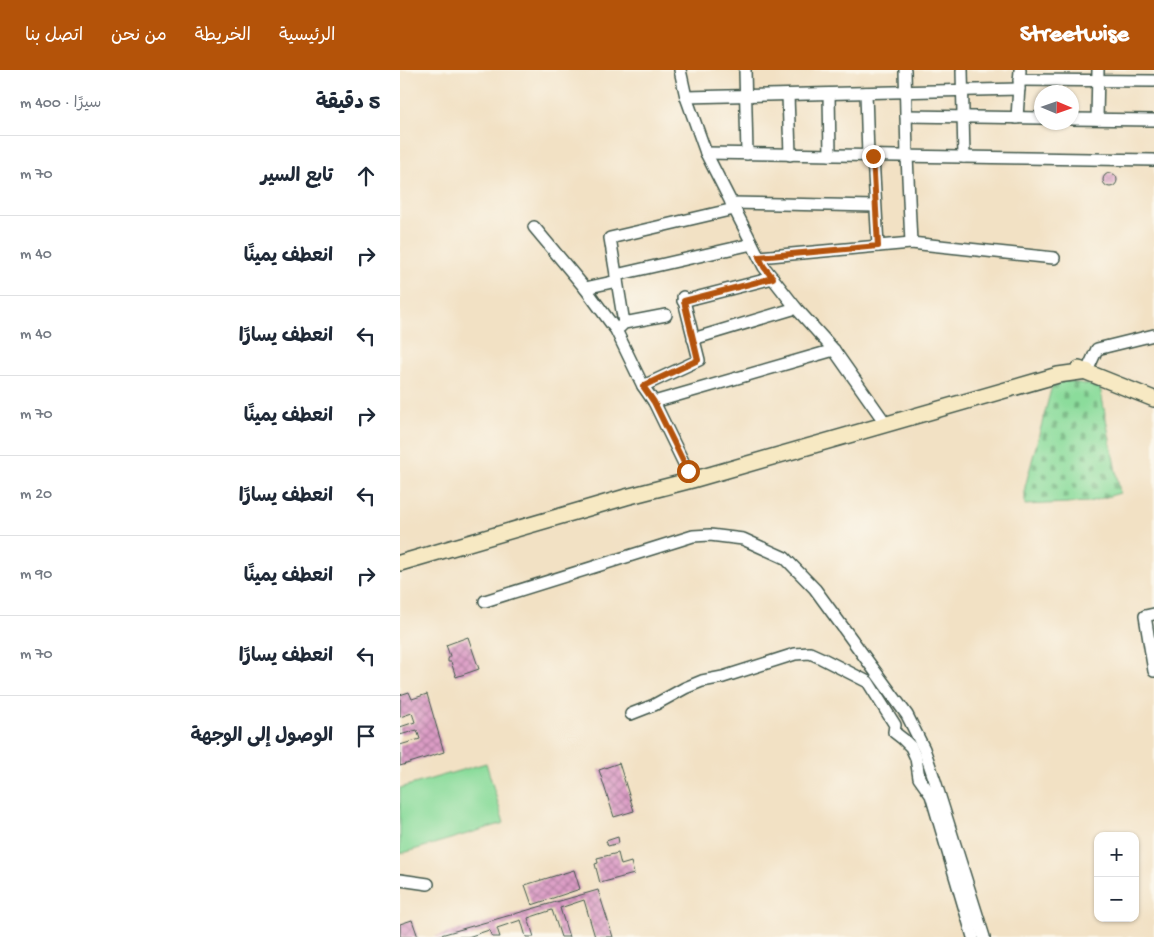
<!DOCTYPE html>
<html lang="ar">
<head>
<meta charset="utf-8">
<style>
  body { margin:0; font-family:"Gochi Hand","Playpen Sans Arabic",sans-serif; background:#f6f6f7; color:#1f2937; direction:rtl }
  .controls { position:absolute; right:15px; bottom:15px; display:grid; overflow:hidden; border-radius:10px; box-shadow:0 1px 4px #0004 }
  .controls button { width:45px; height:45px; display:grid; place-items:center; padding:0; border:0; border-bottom:1px solid #e0e1e3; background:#fff; color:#1f2937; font:25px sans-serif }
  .compass { position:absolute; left:634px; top:15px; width:45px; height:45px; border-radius:50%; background:#fff; box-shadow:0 1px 4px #0004; rotate:92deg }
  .stop { position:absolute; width:15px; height:15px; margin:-11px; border:4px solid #b45309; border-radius:50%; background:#fff }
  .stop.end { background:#b45309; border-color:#fff; box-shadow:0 1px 5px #0008 }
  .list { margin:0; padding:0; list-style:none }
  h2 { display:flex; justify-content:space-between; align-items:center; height:65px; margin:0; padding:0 20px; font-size:21px }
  h2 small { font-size:16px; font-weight:400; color:#747a83 }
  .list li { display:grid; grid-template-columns:32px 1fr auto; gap:15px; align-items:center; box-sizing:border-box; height:80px; padding:0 20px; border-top:1px solid #e0e1e3 }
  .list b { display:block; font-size:19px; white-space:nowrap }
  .list em { font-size:16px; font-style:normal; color:#747a83 }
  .icon { flex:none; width:28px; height:28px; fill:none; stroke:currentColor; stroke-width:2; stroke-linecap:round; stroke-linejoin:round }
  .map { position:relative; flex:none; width:754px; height:867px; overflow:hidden; direction:ltr }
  header { display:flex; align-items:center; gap:30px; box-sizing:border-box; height:70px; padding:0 25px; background:#b45309; color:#fff }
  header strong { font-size:24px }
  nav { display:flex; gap:28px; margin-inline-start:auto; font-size:18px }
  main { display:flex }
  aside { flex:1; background:#fff }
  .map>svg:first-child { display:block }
</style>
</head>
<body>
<header>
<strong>Streetwise</strong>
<nav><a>الرئيسية</a><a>الخريطة</a><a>من نحن</a><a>اتصل بنا</a></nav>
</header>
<main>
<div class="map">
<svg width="754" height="867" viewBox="0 0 754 867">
  <defs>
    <pattern id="cemetery-stones" width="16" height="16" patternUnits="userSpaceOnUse" patternTransform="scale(1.25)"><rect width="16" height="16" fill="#8bdc9b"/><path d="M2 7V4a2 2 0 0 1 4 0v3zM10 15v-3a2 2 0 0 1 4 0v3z" fill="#71b47f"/></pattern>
    <pattern id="building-cross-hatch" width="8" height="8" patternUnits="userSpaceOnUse" patternTransform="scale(1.25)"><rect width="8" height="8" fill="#db9cc5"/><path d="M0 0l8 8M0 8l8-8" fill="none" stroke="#b180a1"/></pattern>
  </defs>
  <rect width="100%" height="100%" fill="#fbf7ec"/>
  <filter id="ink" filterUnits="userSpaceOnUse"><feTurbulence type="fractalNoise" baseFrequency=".02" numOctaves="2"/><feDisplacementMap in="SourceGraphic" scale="10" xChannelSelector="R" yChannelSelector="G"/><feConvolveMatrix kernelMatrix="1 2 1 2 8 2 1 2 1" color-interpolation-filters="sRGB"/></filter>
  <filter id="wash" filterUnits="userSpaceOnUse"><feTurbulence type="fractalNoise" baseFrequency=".0096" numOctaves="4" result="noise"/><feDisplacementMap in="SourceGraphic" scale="20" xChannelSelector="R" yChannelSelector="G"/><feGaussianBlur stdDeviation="1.12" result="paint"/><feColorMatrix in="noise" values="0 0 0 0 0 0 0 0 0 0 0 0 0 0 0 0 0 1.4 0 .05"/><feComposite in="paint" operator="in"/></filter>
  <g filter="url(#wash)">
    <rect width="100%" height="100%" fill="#f2e1c4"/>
    <path fill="url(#cemetery-stones)" stroke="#558c68" d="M662,310L700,317L720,423L689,432L625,435V417L653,312Z"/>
    <path fill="#8bdc9b" stroke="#558c68" d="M86,693L104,753L0,784V718Z"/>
    <g id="blocks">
      <g fill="url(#building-cross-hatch)">
        <circle cx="710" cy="110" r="7"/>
        <path d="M68,567L79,599L56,607L51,592H48V589L50,586L46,575Z"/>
        <path d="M9,622L12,629L27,624L44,682L0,696V675L20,669L17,660L0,665V657L15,652L12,643L0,647V625Z"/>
        <path d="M219,693L234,741L214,747L199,700Z"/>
        <path d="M218,767L219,773L208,776L206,771Z"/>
        <path d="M218,783L221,795L231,792L234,804L200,813L195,794L198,793L197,788Z"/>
        <path d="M174,800L180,819L132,835L125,815Z"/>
        <path d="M198,820L213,867H195L184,830L160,838L169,867H161L152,840L128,848L134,867H126L121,850L97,858L100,867H92L89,860L68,867H34Z"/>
        <path d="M12,850L18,867H0V854Z"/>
      </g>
    </g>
  </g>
  <g filter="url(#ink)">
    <use href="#blocks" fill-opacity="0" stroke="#3f564a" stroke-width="1"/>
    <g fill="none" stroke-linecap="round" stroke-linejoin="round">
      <g stroke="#3f564a" stroke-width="14">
        <g id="street">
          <path d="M280,0L286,27L306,83L364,197L396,238L434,280L486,354"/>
          <path d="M345,0L347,84"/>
          <path d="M505,0L507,86L511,173"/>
          <path d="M562,0L564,87"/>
          <path d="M619,10L754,11"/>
          <path d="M466,23L468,86"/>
          <path d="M429,24L430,85"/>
          <path d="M388,25L390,85"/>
          <path d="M286,27L619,19"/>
          <path d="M506,46L642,48"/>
          <path d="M617,48L620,0"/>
          <path d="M672,49L754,50"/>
          <path d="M697,49L698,0"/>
          <path d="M306,83L754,90"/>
          <path d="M473,86L478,176"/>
          <path d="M331,133L475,136"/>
          <path d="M134,157L185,218L216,260L243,316L254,332L292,410"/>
          <path d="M359,187L511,173L654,188"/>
          <path d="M216,205L352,174"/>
          <path d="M185,218L217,211"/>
          <path d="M283,231L373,208"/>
          <path d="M224,253L210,168L334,139"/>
          <path d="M220,257L224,253L266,245"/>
          <path d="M293,269L396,238"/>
          <path d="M687,301L697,279L754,265"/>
          <path d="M243,316L299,290L283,227"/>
          <path d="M254,332L434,280"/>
          <path d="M85,531L293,466L310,465L343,469L385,488L415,519L507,645L524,679L535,711L584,867"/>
          <path d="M754,544L745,546L754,601"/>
          <path d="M231,644L254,635L285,618L302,611L323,607L395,584L410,583L421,588L468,612L495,655L494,662L503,669L511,677L516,688L519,708L531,725L573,867"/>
          <path d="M0,810L28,814"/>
        </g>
      </g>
      <g stroke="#3f564a" stroke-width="18">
        <g id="secondary">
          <path d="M679,299L754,329"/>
          <path d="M0,493L226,427L292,410L658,305L687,301"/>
        </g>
      </g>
      <use href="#street" stroke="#fff" stroke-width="11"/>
      <use href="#secondary" stroke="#f7e9c3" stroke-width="15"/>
    </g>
  </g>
  <g fill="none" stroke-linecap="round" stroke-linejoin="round" filter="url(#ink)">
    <path stroke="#b45309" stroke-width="6" d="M288,401L254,332L243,316L298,290L284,231L373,208L364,197L359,187L478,176L473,86"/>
  </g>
</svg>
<div class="controls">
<button>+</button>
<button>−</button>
</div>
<svg class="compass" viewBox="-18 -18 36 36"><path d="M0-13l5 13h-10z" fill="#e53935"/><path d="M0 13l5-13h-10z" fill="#747a83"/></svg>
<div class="stop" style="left:288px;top:401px"></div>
<div class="stop end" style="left:473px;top:86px"></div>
</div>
<aside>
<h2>5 دقيقة<small>سيرًا · 400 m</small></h2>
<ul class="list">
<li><svg class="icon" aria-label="ahead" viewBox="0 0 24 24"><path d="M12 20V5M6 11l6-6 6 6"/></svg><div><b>تابع السير</b></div><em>70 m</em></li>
<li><svg class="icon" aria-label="right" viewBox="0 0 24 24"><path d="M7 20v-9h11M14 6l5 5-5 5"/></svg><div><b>انعطف يمينًا</b></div><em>40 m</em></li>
<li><svg class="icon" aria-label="left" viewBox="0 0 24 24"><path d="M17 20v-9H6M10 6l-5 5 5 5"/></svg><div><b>انعطف يسارًا</b></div><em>40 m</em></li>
<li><svg class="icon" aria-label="right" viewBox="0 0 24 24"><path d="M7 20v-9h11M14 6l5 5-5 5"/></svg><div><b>انعطف يمينًا</b></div><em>70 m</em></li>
<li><svg class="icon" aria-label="left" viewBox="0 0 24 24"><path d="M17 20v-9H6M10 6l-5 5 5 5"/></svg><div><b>انعطف يسارًا</b></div><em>20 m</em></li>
<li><svg class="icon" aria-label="right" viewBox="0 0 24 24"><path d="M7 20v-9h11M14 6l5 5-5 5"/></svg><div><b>انعطف يمينًا</b></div><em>90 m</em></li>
<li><svg class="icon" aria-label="left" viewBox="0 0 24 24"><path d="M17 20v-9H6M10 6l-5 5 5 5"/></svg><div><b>انعطف يسارًا</b></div><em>70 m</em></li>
<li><svg class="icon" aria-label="arrive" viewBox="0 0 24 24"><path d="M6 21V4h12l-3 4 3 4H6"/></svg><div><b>الوصول إلى الوجهة</b></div></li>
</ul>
</aside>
</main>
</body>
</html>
